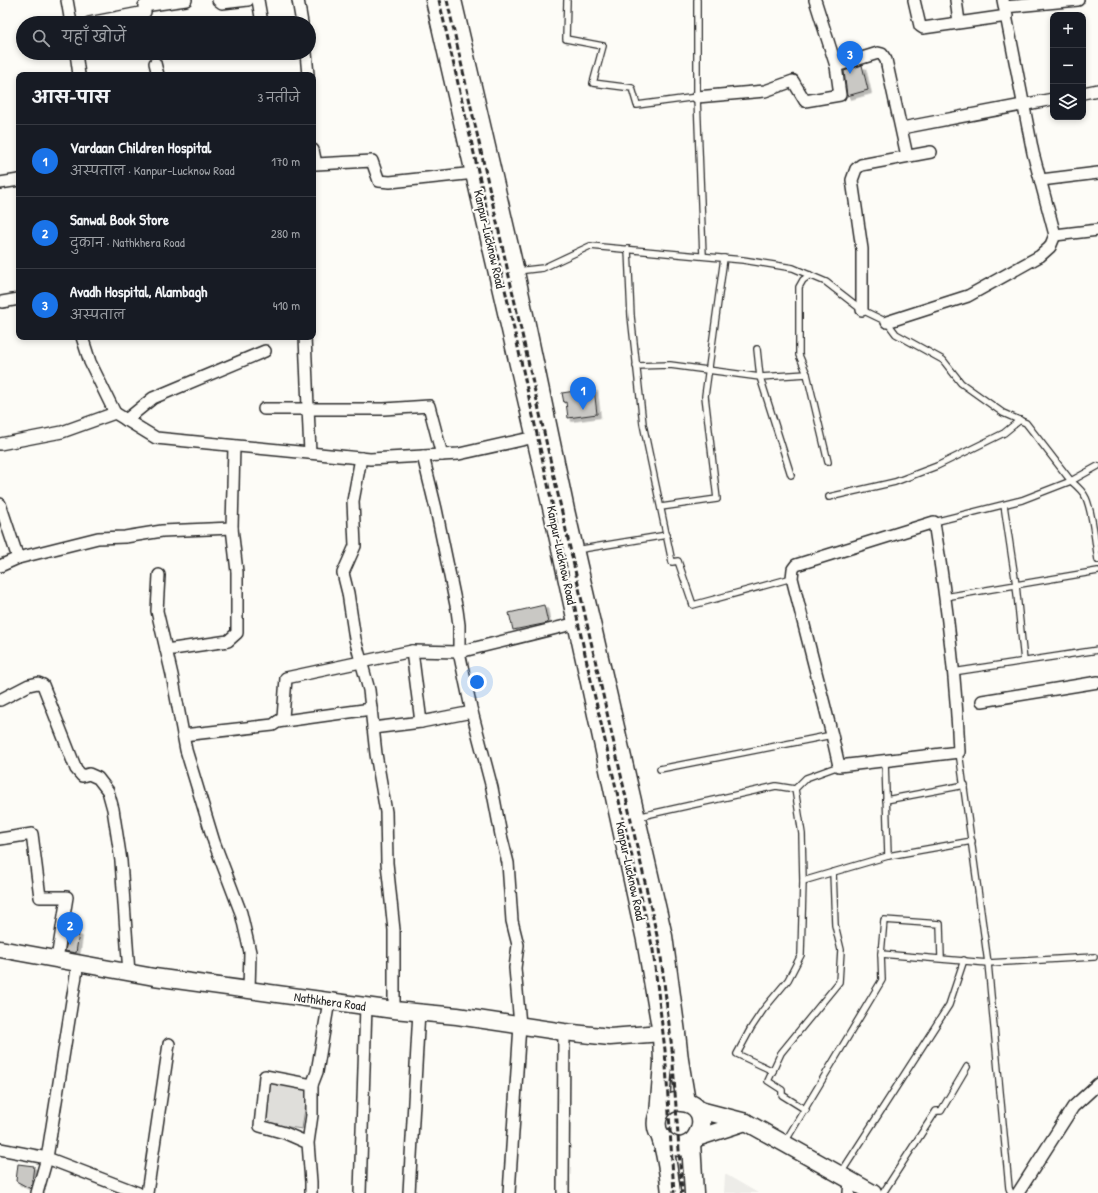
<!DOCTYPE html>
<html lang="hi">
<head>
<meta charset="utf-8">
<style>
  body { margin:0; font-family:"Patrick Hand","Playpen Sans Deva",sans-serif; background:#20242c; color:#f1f3f6 }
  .controls { position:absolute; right:12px; top:12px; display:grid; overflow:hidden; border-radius:8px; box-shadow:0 2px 6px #0003 }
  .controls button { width:36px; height:36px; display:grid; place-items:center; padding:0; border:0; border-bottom:1px solid #363941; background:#171b24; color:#f1f3f6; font:20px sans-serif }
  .you { position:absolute; left:477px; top:682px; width:14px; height:14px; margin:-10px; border:3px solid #fff; border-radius:50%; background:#1a73e8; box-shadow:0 0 0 6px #1a73e833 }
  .badge { display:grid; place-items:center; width:26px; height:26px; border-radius:50%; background:#1a73e8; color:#fff; font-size:13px; font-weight:700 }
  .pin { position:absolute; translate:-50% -33px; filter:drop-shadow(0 1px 2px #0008) }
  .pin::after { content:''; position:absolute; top:21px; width:14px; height:12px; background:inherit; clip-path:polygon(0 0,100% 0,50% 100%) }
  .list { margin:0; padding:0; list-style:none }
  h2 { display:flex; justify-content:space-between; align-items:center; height:52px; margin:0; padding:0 16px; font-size:17px }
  h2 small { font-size:13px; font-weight:400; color:#9ea1a6 }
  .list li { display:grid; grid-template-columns:26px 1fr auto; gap:12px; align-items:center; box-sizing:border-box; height:72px; padding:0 16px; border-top:1px solid #363941 }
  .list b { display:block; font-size:15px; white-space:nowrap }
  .list p { margin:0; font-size:13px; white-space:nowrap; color:#9ea1a6 }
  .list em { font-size:13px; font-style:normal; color:#9ea1a6 }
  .icon { flex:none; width:22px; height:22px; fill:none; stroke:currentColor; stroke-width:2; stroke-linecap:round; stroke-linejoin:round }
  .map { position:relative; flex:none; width:1098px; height:1193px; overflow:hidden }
  .search { position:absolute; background:#171b24; box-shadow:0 2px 6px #0003; left:16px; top:16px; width:300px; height:44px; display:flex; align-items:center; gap:10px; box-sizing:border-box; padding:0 14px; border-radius:22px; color:#9ea1a6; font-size:15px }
  .panel { position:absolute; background:#171b24; box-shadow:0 2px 6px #0003; left:16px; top:72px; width:300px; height:268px; border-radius:8px }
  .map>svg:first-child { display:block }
</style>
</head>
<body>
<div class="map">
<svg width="1098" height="1193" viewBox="0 0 1098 1193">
  <defs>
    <filter id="shadow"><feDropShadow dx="3.5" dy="3.5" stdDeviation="0" flood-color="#0004"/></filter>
  </defs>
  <rect width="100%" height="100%" fill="#fdfcf7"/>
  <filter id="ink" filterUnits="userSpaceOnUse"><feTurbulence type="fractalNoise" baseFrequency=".025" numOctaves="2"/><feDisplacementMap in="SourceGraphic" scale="8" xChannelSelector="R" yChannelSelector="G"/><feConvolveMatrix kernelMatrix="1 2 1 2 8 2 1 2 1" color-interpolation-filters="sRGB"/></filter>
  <g filter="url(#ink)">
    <path fill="#edece8" d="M725,1174L758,1193H724Z"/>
    <path fill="#dfdeda" stroke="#858482" d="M269,1083L308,1089L302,1129L262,1123Z"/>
    <g fill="#c9c8c4" stroke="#2b2b2b" filter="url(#shadow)">
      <path d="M862,65L868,90L847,96L844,71Z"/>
      <path d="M594,388L597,414L568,418L566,402L564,403L562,393Z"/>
      <path d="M544,605L548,623L513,630L509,613Z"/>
      <path d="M69,931L79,933L76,953L65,951Z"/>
      <path d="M18,1164L34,1166L31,1189L16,1181Z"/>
    </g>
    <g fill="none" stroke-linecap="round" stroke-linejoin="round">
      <g stroke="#2b2b2b" stroke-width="8">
        <g id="lane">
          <path d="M567,0L566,39L603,46L593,83L632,88L637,105L697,97"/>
          <path d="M697,0V97L703,256"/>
          <path d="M628,249L631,316L643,424L672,562L678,561L693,605L792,578"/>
          <path d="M517,271L543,268L590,246L743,260L793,268L826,282L862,310L887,322L896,334L943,360L961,383L1003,413L1026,423L1071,481C1077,486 1083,491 1086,498C1093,514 1095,542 1098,560"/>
          <path d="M810,275L803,280L799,287V355L807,374L828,462"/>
          <path d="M757,349L760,377L791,475"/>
          <path d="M636,366L670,365L760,377L807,374"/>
          <path d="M829,497L895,482L937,466L1004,433L1020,420"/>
          <path d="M1004,505L1016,585L1024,661"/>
          <path d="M661,507L717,499L705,396L724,258"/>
          <path d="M934,522L1022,500L1071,481L1098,466"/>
          <path d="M576,550L667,535"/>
          <path d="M945,597L1098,571"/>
          <path d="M953,672L1098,650"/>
          <path d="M959,752L988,963L1009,1188L1011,1193"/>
          <path d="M885,761L888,856"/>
          <path d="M660,769L832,735"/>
          <path d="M886,800L965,785"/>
          <path d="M637,817L776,786L795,789"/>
          <path d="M803,881L802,834L795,789L806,778L839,766"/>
          <path d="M881,954L988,963L1094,957"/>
          <path d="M773,1071L737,1054L751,1028L763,1010L788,980L801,955L803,881L888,856L972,841"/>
          <path d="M806,1110L782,1095V1090L768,1081L781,1053L839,982L841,950L835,925L833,872"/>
          <path d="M785,1142L882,980L881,954L884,920L940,924L941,958"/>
          <path d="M841,1173L949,1005L964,960"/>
          <path d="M883,1193L936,1111H941L967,1067"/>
        </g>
      </g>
      <g stroke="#2b2b2b" stroke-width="14">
        <g id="street">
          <path d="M67,0L71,23"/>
          <path d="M218,0L222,3L248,0"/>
          <path d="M258,0L262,23"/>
          <path d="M298,0L302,23"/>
          <path d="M914,0L920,26L923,28L1007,16"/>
          <path d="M956,0L959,22"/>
          <path d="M1005,7L1078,0"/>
          <path d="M89,23L145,12L144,6L186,0"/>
          <path d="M76,53L79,75"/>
          <path d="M306,53L308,75"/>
          <path d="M155,63L158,75"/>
          <path d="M836,66L878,53L882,54L886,60L907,156"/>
          <path d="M1083,93L1098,90"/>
          <path d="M697,97L765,91L793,81L805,101L840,95L836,66L815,0"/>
          <path d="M902,128L1053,99"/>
          <path d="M313,150L316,164L372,161L379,181L390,182L475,173"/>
          <path d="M1041,180L1098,173"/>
          <path d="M0,183L19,180"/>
          <path d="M1055,235L1098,230"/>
          <path d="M2,302L19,299"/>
          <path d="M862,310V249L852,180L856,169L861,165L931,152"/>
          <path d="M887,322L968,296L1040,256L1050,247L1055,235L1033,153L1003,0"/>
          <path d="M82,337L90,362L115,413"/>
          <path d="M305,337L310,453"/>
          <path d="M264,409H384L429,406L442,455"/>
          <path d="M126,420L153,398L265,351"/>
          <path d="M0,444L62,432L115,413L156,438L370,459L459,454L535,437"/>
          <path d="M423,456L436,509L457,610L459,625V652L471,708L492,788L501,835L508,863L512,921L518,945L515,968L520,1025L509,1193"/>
          <path d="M361,458L353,501L355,546L343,573L348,593L355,639L369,690L376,754L386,812L387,863L394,930V1010"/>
          <path d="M0,504L18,558"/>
          <path d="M934,522C946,598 956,675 959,752L839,766L832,735L792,578L793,569L796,565Z"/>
          <path d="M0,566L18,558L98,538L125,537L162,531L232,528"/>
          <path d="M159,575L157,611L172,675L186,750L214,842L241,913L250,952L249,990"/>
          <path d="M166,650L228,641L237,633V572L232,528L234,446"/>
          <path d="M412,651L421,722L472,712"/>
          <path d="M0,700L29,685L38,683L43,685L76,769L82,776L89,774L98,778L108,791L113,809L121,861L129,973"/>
          <path d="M982,701L1098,682"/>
          <path d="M277,722L371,709"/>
          <path d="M373,728L421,722"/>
          <path d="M183,735L273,725L283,718L286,678L412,651L459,652L577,623"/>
          <path d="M0,839L32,834L40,897H67L57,959"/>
          <path d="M312,1085L317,1072L329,1001"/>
          <path d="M308,1143L285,1133L260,1126L265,1076L312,1085V1115L308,1143L311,1182V1193"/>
          <path d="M0,1149L47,1158L138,1193"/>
          <path d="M37,1193L47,1158L78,963"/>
          <path d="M147,1193L169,1044"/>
          <path d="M360,1193L366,1006"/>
          <path d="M409,1193L419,1011"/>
          <path d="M563,1193L564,1032"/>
          <path d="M849,1193L850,1180"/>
          <path d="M1018,1193L1073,1107L1098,1084"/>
        </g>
      </g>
      <g stroke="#2b2b2b" stroke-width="19">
        <g id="secondary">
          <path d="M0,949L154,977L394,1010L457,1016L564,1032L610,1037L662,1033"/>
          <path d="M696,1109L746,1122L873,1193"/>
          <path d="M697,1138L746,1122"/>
        </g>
      </g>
      <g stroke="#2b2b2b" stroke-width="21">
        <g id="primary">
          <path d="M435,0L553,512L646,940L662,1033L663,1063L659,1114"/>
          <path d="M452,0L515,272L565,510L663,936L676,1033L679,1060L686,1102"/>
          <path d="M661,1137C693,1171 722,1105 681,1102C673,1101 665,1105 660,1112C657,1117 656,1122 657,1127C657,1131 660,1134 661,1138C667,1156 669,1175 671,1193"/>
          <path d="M691,1143L694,1193"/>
        </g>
      </g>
      <use href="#lane" stroke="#fdfcf7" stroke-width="5.5"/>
      <use href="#street" stroke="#fdfcf7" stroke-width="11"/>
      <use href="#secondary" stroke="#fdfcf7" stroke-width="16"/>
      <use href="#primary" stroke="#fdfcf7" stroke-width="18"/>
      <g stroke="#2b2b2b" stroke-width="3" stroke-dasharray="6 3" stroke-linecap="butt">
        <path d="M439,0L512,320L587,663L633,861L653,950L665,1050L674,1193"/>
        <path d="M447,0L660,949L672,1049L682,1193"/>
      </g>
    </g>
  </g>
  <g text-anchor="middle" stroke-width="4" stroke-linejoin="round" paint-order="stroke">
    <g font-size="13" fill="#2b2b2b" stroke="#fdfcf7">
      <text transform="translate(490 239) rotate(77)" y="5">Kanpur-Lucknow Road</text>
      <text transform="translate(562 555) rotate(78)" y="5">Kanpur-Lucknow Road</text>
      <text transform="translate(631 871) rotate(78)" y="5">Kanpur-Lucknow Road</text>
      <text transform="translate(330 1001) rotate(8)" y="5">Nathkhera Road</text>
    </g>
  </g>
</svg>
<div class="controls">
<button>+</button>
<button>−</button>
<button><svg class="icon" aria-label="layers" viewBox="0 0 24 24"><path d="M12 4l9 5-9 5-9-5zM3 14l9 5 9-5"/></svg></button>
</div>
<div class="you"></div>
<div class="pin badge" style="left:583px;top:410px">1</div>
<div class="pin badge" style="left:70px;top:945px">2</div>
<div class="pin badge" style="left:850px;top:74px">3</div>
<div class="search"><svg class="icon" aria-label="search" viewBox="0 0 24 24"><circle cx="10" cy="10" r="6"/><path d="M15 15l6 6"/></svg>यहाँ खोजें</div>
<section class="panel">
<h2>आस-पास<small>3 नतीजे</small></h2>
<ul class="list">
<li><span class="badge">1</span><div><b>Vardaan Children Hospital</b><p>अस्पताल · Kanpur-Lucknow Road</p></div><em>170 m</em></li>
<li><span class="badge">2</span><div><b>Sanwal Book Store</b><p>दुकान · Nathkhera Road</p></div><em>280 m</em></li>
<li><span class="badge">3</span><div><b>Avadh Hospital, Alambagh</b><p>अस्पताल</p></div><em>410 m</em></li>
</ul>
</section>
</div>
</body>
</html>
